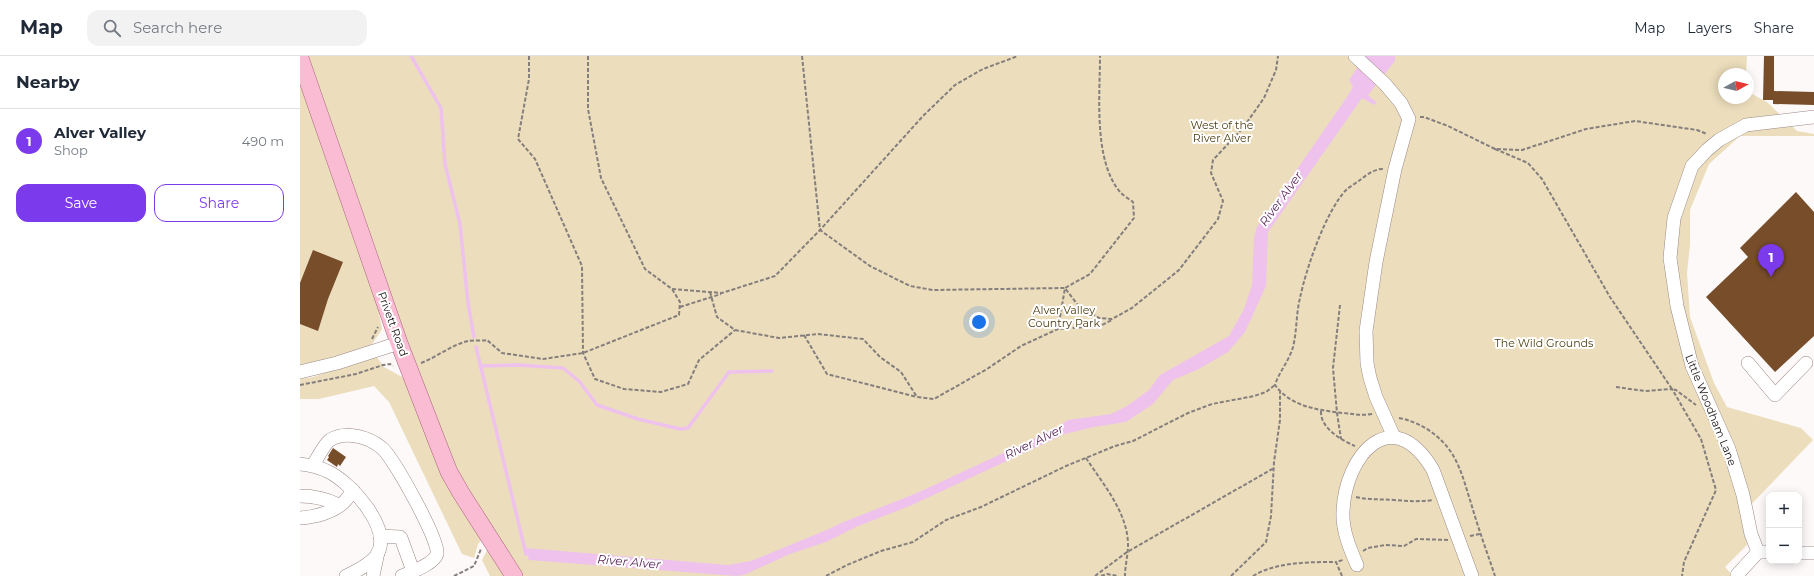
<!DOCTYPE html>
<html lang="en">
<head>
<meta charset="utf-8">
<style>
  body { margin:0; font-family:Montserrat,sans-serif; background:#f2f2f3; color:#1f2937 }
  .controls { position:absolute; right:12px; bottom:12px; display:grid; overflow:hidden; border-radius:8px; box-shadow:0 2px 10px #0003 }
  .controls button { width:36px; height:36px; display:grid; place-items:center; padding:0; border:0; border-bottom:1px solid #e0e1e3; background:#fff; color:#1f2937; font:20px sans-serif }
  .compass { position:absolute; left:1418px; top:12px; width:36px; height:36px; border-radius:50%; background:#fff; box-shadow:0 2px 10px #0003; rotate:82deg }
  .you { position:absolute; left:679px; top:266px; width:14px; height:14px; margin:-10px; border:3px solid #fff; border-radius:50%; background:#1a73e8; box-shadow:0 0 0 6px #1a73e833 }
  .badge { display:grid; place-items:center; width:26px; height:26px; border-radius:50%; background:#7c3aed; color:#fff; font-size:13px; font-weight:700 }
  .pin { position:absolute; translate:-50% -33px; filter:drop-shadow(0 1px 2px #0008) }
  .pin::after { content:''; position:absolute; top:21px; width:14px; height:12px; background:inherit; clip-path:polygon(0 0,100% 0,50% 100%) }
  .list { margin:0; padding:0; list-style:none }
  h2 { display:flex; justify-content:space-between; align-items:center; height:52px; margin:0; padding:0 16px; font-size:17px }
  h2 small { font-size:13px; font-weight:400; color:#747a83 }
  .list li { display:grid; grid-template-columns:26px 1fr auto; gap:12px; align-items:center; box-sizing:border-box; height:64px; padding:0 16px; border-top:1px solid #e0e1e3 }
  .list b { display:block; font-size:15px; white-space:nowrap }
  .list p { margin:0; font-size:13px; white-space:nowrap; color:#747a83 }
  .list em { font-size:13px; font-style:normal; color:#747a83 }
  .actions { display:flex; gap:8px; padding:12px 16px }
  .actions a { flex:1; padding:9px 0; border:1px solid #7c3aed; border-radius:12px; text-align:center; font-size:14px; color:#7c3aed }
  .actions .main { background:#7c3aed; color:#fff }
  .icon { flex:none; width:22px; height:22px; fill:none; stroke:currentColor; stroke-width:2; stroke-linecap:round; stroke-linejoin:round }
  .map { position:relative; flex:none; width:1514px; height:520px; overflow:hidden }
  header { display:flex; align-items:center; gap:24px; box-sizing:border-box; height:56px; padding:0 20px; background:#fff; border-bottom:1px solid #e0e1e3 }
  header strong { font-size:19px }
  nav { display:flex; gap:22px; margin-inline-start:auto; font-size:14px }
  .search { width:280px; height:36px; background:#f2f2f3; display:flex; align-items:center; gap:10px; box-sizing:border-box; padding:0 14px; border-radius:12px; color:#747a83; font-size:15px }
  main { display:flex }
  aside { flex:1; background:#fff }
  .map>svg:first-child { display:block }
</style>
</head>
<body>
<header>
<strong>Map</strong>
<div class="search"><svg class="icon" aria-label="search" viewBox="0 0 24 24"><circle cx="10" cy="10" r="6"/><path d="M15 15l6 6"/></svg>Search here</div>
<nav><a>Map</a><a>Layers</a><a>Share</a></nav>
</header>
<main>
<aside>
<h2>Nearby<small></small></h2>
<ul class="list">
<li><span class="badge">1</span><div><b>Alver Valley</b><p>Shop</p></div><em>490 m</em></li>
</ul>
<div class="actions"><a class="main">Save</a><a>Share</a></div>
</aside>
<div class="map">
<svg width="1514" height="520" viewBox="0 0 1514 520">
  <rect width="100%" height="100%" fill="#fdf9f8"/>
  <g fill="#ecdebc">
    <path d="M6,0H1447L1446,18H1424V42H1448V31L1452,38L1467,46L1497,75L1514,78V80H1440L1409,108L1390,154V189L1387,217L1390,261L1414,327L1427,351L1501,372L1513,384L1442,458L1447,489L1425,511L1433,520H221L171,442L143,387Z"/>
    <path d="M0,21L74,233L82,273L71,290L49,297L0,310Z"/>
    <path d="M76,300L84,311L104,322L182,483L178,488L174,502L162,498L89,346L74,330L19,343H0V323L13,321Z"/>
    <path d="M188,492L206,520H190L182,504Z"/>
  </g>
  <path fill="#eec2ed" d="M1065,0H1095V5L1068,39L1077,47L1074,49L1062,42L968,176L966,230L945,276L928,296L899,313L873,324L853,348L826,366L794,371L765,378L612,449L556,471L526,486L490,498L444,519L436,520L229,504L225,492L428,509L451,505L529,473L541,467L617,437L701,398L754,373L768,364L811,358L827,350L849,334L860,319L929,280L944,253L952,229L954,182L957,171L1047,41L1053,31L1049,24Z"/>
  <g fill="none" stroke-linecap="round" stroke-linejoin="round">
    <g stroke="#eec2ed" stroke-width="3.5">
      <path d="M111,0L141,52L145,108L160,168L168,247L174,281"/>
      <path d="M176,291L226,498"/>
      <path d="M180,310L218,309L263,312L279,325L297,349L338,363L380,373L388,372L429,316L472,315"/>
    </g>
  </g>
  <g fill="#774d2a">
    <path d="M1464,0H1474V35L1514,36V49L1473,48V44H1463Z"/>
    <path d="M1496,136L1514,156V280L1475,316L1406,241L1448,201L1440,192Z"/>
    <path d="M13,194L43,206L28,243L18,275L0,268V227Z"/>
    <path d="M33,392L46,401L40,410L38,408L37,411L27,404L29,401L28,400Z"/>
  </g>
  <g fill="none" stroke-linecap="round" stroke-linejoin="round">
    <g stroke="#9a8885" stroke-width="14">
      <g id="minor">
        <path d="M1055,0L1085,28L1101,47L1109,63L1095,113L1076,206L1066,275L1067,307L1070,322L1076,341L1094,381"/>
        <path d="M1448,307L1475,339L1506,307"/>
        <path d="M0,316L37,307L99,287"/>
        <path d="M0,408C11,409 19,411 29,416C51,427 91,471 78,497C72,508 56,515 46,520"/>
        <path d="M13,409C17,403 25,387 30,384C45,374 69,381 82,392C93,401 141,487 137,498C134,508 111,516 102,520"/>
        <path d="M0,440C14,440 27,443 39,449"/>
        <path d="M0,462C15,461 35,456 45,445C48,442 50,438 53,434"/>
        <path d="M80,480L100,481L101,482L113,515"/>
        <path d="M1469,496H1458L1451,478L1443,439L1429,393L1392,310L1377,250L1370,202L1374,162L1392,110L1407,94L1419,84L1446,69L1514,61"/>
        <path d="M1499,497H1514"/>
        <path d="M1057,509C1050,493 1042,474 1043,456C1045,399 1092,345 1133,414L1172,520"/>
        <path d="M1437,519L1458,496"/>
        <path d="M73,520L78,496"/>
      </g>
    </g>
    <g stroke="#aa647c" stroke-width="18">
      <path id="major" d="M0,2L99,287L138,388L149,416L161,437L214,520"/>
    </g>
    <g stroke="#847e7d" stroke-width="2" stroke-dasharray="4 2" stroke-linecap="butt">
      <path d="M229,0V23L218,83L235,103L282,210L283,297L295,323L324,333L361,336L388,328L399,304L435,274"/>
      <path d="M288,0V53L301,122L345,213L372,233L422,237L475,220L520,174L623,60L655,29L683,13L718,0"/>
      <path d="M502,0L520,174L570,210L610,230L633,234L765,232L777,248L799,262L812,263L832,252L879,214L918,163L923,145L911,117L913,104L943,72L964,42L976,14L978,0"/>
      <path d="M1120,61H1124L1148,70L1195,93L1222,94L1286,73L1335,65L1397,74L1407,78"/>
      <path d="M1195,93L1228,107L1242,123L1310,241L1372,333L1376,334L1396,349"/>
      <path d="M410,236L417,261L435,274L479,282L518,278L563,283L580,301L601,316L617,341L634,343L687,313L721,290L758,273L800,270L812,264"/>
      <path d="M1040,249L1033,312L1037,357L1041,383"/>
      <path d="M380,251L421,238"/>
      <path d="M758,273L765,232L790,218L834,162L833,146C829,143 824,140 821,137C793,106 800,39 800,0"/>
      <path d="M504,279L527,318L617,341"/>
      <path d="M72,283L78,271"/>
      <path d="M121,307C137,301 151,289 168,285C173,284 181,285 187,284L202,297L243,303L283,297L379,259L380,246L372,233"/>
      <path d="M0,329L56,318L83,309L90,308L93,310"/>
      <path d="M1316,331L1345,335L1372,333L1401,383L1416,434L1384,506L1382,520"/>
      <path d="M1021,355C1020,372 1041,384 1055,390"/>
      <path d="M1072,358C1062,360 1053,358 1043,357C1018,354 991,351 975,329C979,316 989,305 993,291C997,275 996,258 1000,242C1006,213 1026,154 1047,133C1051,130 1056,127 1060,124C1066,119 1076,112 1084,113"/>
      <path d="M1099,362C1121,366 1143,381 1154,401C1162,415 1166,432 1171,447C1178,472 1187,496 1195,520"/>
      <path d="M786,402C803,428 828,457 828,489C828,499 825,510 825,520"/>
      <path d="M1056,441C1069,444 1080,443 1094,444C1108,445 1119,446 1133,444"/>
      <path d="M1170,480L1180,478"/>
      <path d="M1063,495L1068,492L1085,489L1104,490L1116,483L1148,484"/>
      <path d="M154,520L174,510L181,493"/>
      <path d="M526,520L547,509L581,495L613,486L646,464L681,451L766,410L815,390L833,385L888,357L912,348L954,340L966,336L975,329"/>
      <path d="M795,520L827,496L974,412"/>
      <path d="M801,520L807,518L818,520"/>
      <path d="M931,520L966,486L971,460L974,406L980,364V336"/>
      <path d="M953,520C976,506 1009,506 1036,506"/>
      <path d="M1042,520L1036,506L1043,504"/>
    </g>
    <use href="#minor" stroke="#fff" stroke-width="13"/>
    <use href="#major" stroke="#fabcd3" stroke-width="17"/>
  </g>
  <g text-anchor="middle" stroke-width="4" stroke-linejoin="round" paint-order="stroke">
    <g font-size="11" fill="#4d3e12" stroke="#fff">
      <text x="922" y="73">West of the<tspan x="922" dy="13">River Alver</tspan></text>
      <text x="764" y="258">Alver Valley<tspan x="764" dy="13">Country Park</tspan></text>
      <text x="1244" y="291">The Wild Grounds</text>
    </g>
    <g font-size="11" fill="#1a1312" stroke="#fff">
      <text transform="translate(93 268) rotate(70)" y="4">Privett Road</text>
      <text transform="translate(1411 354) rotate(68)" y="4">Little Woodham Lane</text>
    </g>
    <g font-size="12" font-style="italic" fill="#5a275b" stroke="#fff">
      <text transform="translate(981 143) rotate(-54)" y="4">River Alver</text>
      <text transform="translate(734 386) rotate(-26)" y="4">River Alver</text>
      <text transform="translate(329 506) rotate(5)" y="4">River Alver</text>
    </g>
  </g>
</svg>
<div class="controls">
<button>+</button>
<button>−</button>
</div>
<svg class="compass" viewBox="-18 -18 36 36"><path d="M0-13l5 13h-10z" fill="#e53935"/><path d="M0 13l5-13h-10z" fill="#747a83"/></svg>
<div class="you"></div>
<div class="pin badge" style="left:1471px;top:221px">1</div>
</div>
</main>
</body>
</html>
